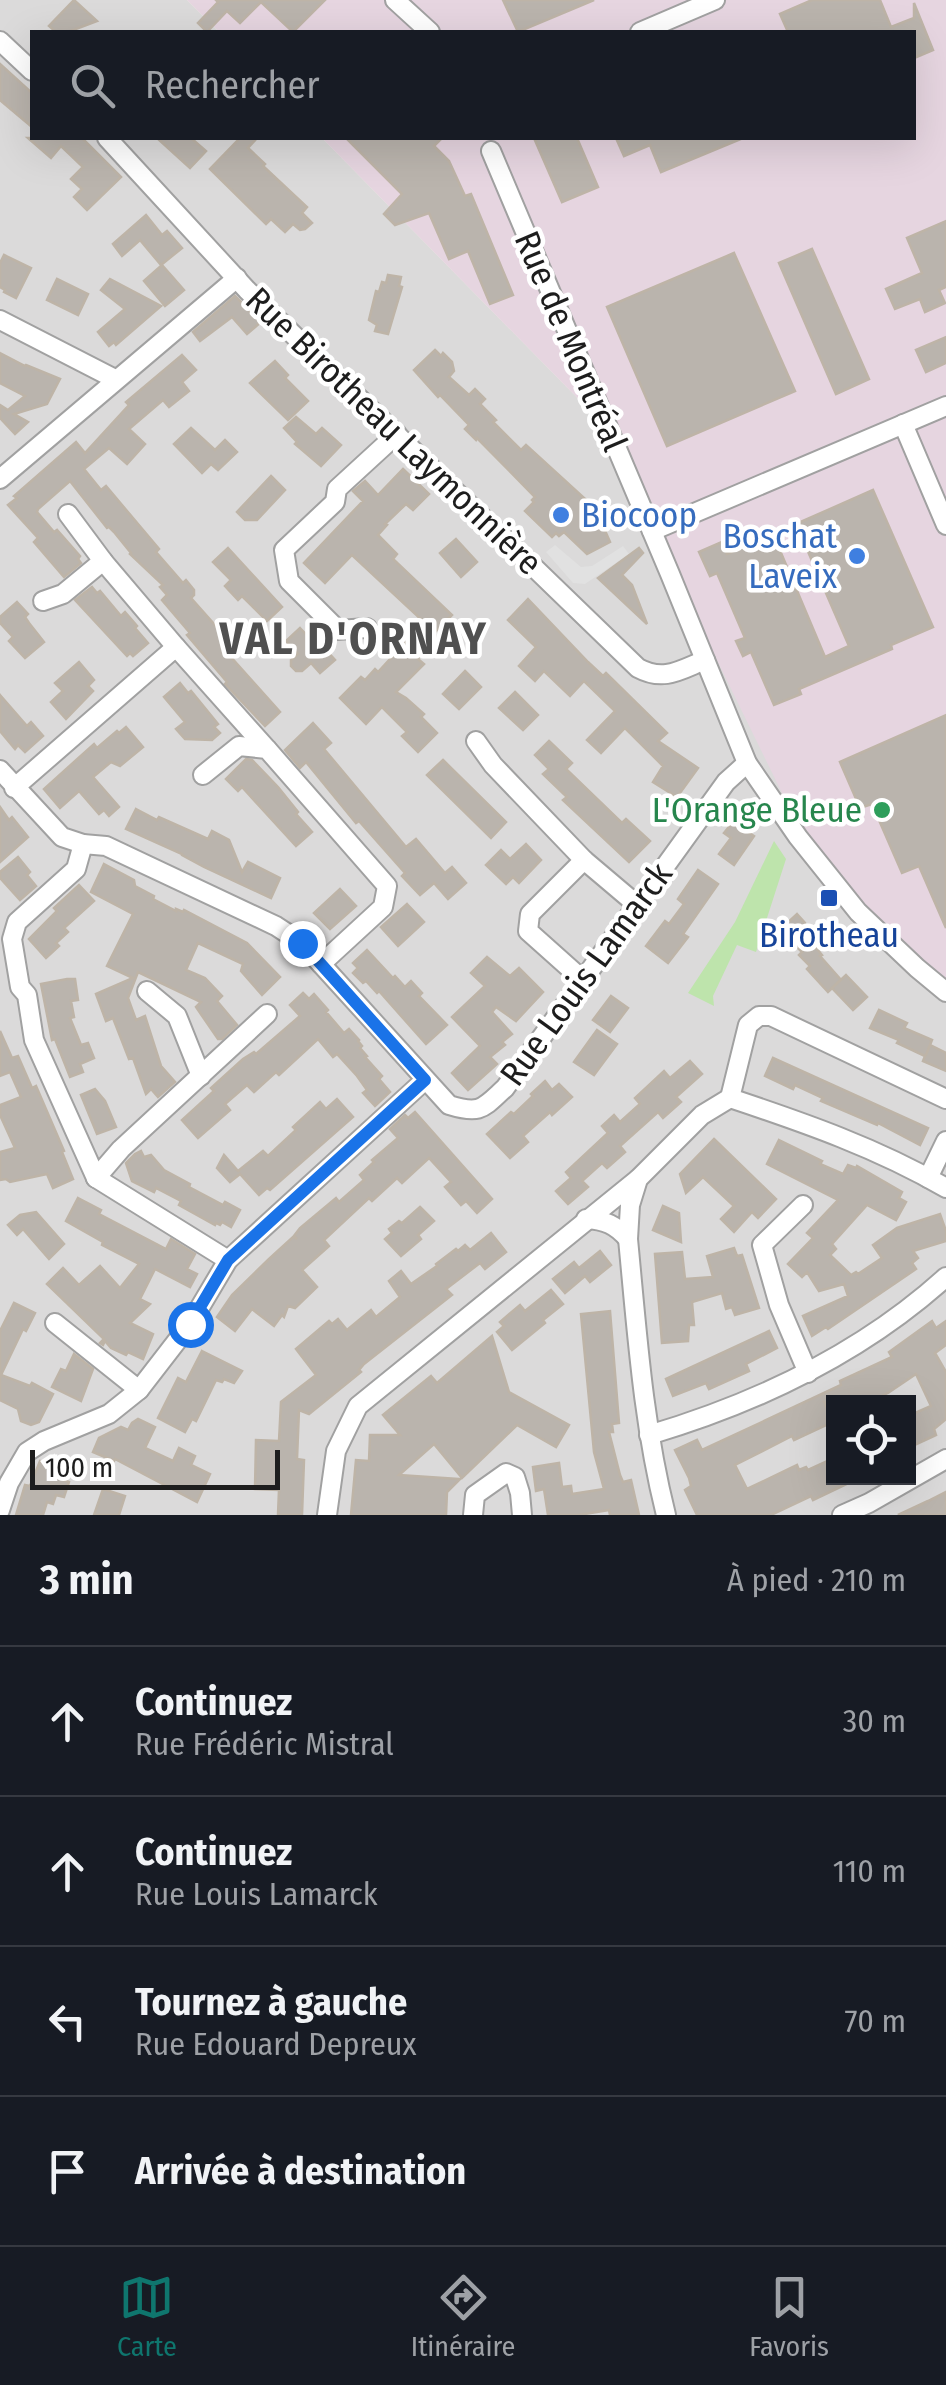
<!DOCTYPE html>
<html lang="fr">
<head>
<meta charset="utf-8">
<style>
  body { margin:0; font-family:"Fira Sans Condensed",sans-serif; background:#242831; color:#f1f3f6 }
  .controls { position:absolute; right:30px; bottom:30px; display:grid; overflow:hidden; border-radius:0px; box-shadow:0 10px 40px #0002 }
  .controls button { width:90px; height:90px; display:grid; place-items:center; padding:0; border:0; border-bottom:2px solid #363941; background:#171b24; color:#f1f3f6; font:50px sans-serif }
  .scale { position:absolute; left:30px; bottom:25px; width:250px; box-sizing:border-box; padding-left:10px; border:5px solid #1d1d1d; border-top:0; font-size:28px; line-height:35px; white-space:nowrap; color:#1d1d1d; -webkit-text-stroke:8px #fff; paint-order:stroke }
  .stop { position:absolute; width:30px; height:30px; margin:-22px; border:8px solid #1a73e8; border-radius:50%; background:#fff }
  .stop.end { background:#1a73e8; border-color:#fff; box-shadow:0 2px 10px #0008 }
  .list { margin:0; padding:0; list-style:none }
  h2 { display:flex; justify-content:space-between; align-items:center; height:130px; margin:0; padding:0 40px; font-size:42px }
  h2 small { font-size:32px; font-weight:400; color:#9ea1a6 }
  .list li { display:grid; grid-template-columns:65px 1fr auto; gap:30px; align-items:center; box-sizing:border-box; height:150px; padding:0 40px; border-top:2px solid #363941 }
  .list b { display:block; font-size:38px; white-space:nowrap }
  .list p { margin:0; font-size:32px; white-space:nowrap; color:#9ea1a6 }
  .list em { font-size:32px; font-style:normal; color:#9ea1a6 }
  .icon { flex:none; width:55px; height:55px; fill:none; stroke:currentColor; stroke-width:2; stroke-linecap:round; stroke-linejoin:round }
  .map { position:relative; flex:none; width:946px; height:1515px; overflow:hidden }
  .search { position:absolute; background:#171b24; box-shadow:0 10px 40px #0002; left:30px; right:30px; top:30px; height:110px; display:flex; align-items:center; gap:25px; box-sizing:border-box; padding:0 35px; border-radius:0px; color:#9ea1a6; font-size:38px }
  .sheet { height:730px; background:#171b24 }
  nav { display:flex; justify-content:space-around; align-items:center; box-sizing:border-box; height:140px; border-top:2px solid #363941; background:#171b24; font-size:28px; color:#9ea1a6 }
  nav a { display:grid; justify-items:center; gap:5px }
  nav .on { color:#0f766e }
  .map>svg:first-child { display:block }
</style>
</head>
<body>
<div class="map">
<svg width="946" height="1515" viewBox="0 0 946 1515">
  <rect width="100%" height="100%" fill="#edebe3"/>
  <path fill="#dbdada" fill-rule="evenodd" d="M0,0H187L219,32H32V138H322L600,421L946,990V1515H0ZM834,1402H908V1478H834Z"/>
  <path fill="#e6d5e0" d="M187,0H946V990L805,840L600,421L322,138H914V32H219Z"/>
  <path fill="#bee4ac" d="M774,841L786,859L756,952L737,945L713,996L714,1006L688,993L735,922Z"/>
  <path fill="#e1e1e1" d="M555,545L581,567L592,566L623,546L629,554L585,584L573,583L546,552Z"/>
  <g fill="#bab4ad" stroke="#beb4a7" stroke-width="2.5">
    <path d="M74,0L97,21L68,32H56L49,26Z"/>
    <path d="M216,0H325L293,32L261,2L240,23L227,11L207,32L198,23L218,2Z"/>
    <path d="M503,0H594L518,32Z"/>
    <path d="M812,0H880L891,27L914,18V3L933,50L914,58V32H788L780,14Z"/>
    <path d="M0,64L32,93V127L0,100Z"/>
    <path d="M28,138H82L121,177L87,210L74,197L82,189L71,179L83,167L61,146L51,158Z"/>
    <path d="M157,138H191L206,151L190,168Z"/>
    <path d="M240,138H257L248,148L265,164L263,166L307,207L302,213L312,223L305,229L300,230L293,224L285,232L271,219L266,224L210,169Z"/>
    <path d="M346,138H442L434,146L449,161L465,196L471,194L513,295L490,304L468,251L449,259L429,213L395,225L384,214L402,194Z"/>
    <path d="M534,138H577L598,187L562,202Z"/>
    <path d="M616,138H743L661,172L650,145L624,156Z"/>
    <path d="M146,215L162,235L167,231L182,248L161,265L140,240L122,256L113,244Z"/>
    <path d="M946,221V287L939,290L945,303L925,312L920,299L895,309L886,289L922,273L907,238Z"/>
    <path d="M812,249L869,379L836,394L779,263Z"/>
    <path d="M734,253L795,391L667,446L607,307Z"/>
    <path d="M4,255L31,268L16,298L4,292L5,290L0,287V263Z"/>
    <path d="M162,265L184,290L165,306L144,281Z"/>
    <path d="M388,275L401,277L399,286L402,287L388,334L375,331L377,325L369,320L376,291L379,292L382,282L386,283Z"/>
    <path d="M57,279L88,294L78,315L47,300Z"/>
    <path d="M110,279L161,306L116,345L114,342L109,346L98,332L125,309L101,290Z"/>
    <path d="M235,296L261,322L247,334L232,317L200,341L193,332Z"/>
    <path d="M946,337V363L926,372L916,350Z"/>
    <path d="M435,350L441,356L443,353L452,362L454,371L449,377L469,395L475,389L485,399L480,404L496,420L493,422L521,450L526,445L595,508L610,542L587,554L564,532L559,536L556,533L552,537L525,511L534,502L532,500L535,497L477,438L476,440L465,429L469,425L440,395L438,397L414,370Z"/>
    <path d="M0,353L25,366L26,365L60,379L47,404L14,414L28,422L15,434L0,418V405L8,410L25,396L0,383Z"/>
    <path d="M182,355L196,370L182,382L189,391L169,407L163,400L129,429L145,444L127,464L109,448L84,469L101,490L106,486L159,549L156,552L183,583L186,580L194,590V595L191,598L237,650L230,656L280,712L265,726L225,684L227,682L187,635L190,633L162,600L167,595L160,587L163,585L130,554L131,553L114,532L109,527L107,528L70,481L38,509L37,512L54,532L57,530L80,556L78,559L81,563L64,577L34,542L38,538L8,505L17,498L14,496L76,442L85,453L129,405L126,402Z"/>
    <path d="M275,361L288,375L285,378L308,401L288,420L250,383Z"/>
    <path d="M296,417L316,434L322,428L341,445L321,466L295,444L297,442L284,428Z"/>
    <path d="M191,428L215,450L225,440L237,452L218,470L211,464L202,473L174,444Z"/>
    <path d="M403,469L429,494L413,510L406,504L385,524L387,525L378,535L397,554L393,559L452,615L429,638L432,640L418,659L424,664L396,692L406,698L424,714L421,717L437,733L418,752L402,736L407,732L382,707L366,724L340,698L361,677L365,680L375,669L378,672L424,622L352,555L325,583L304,563L363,501L353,491L365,481L378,495Z"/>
    <path d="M271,476L285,490L257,520H245L237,512Z"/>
    <path d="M873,490L933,627L891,645L892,649L799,689L801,694L774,705L751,652L743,656L736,641L745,638L717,573L710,576L699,552L722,542L727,554L773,534L825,657L849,646L796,524Z"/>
    <path d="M456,539L477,562L461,577L440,553Z"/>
    <path d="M228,548L282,607L267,621L242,596L238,600L225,586L231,580L213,562Z"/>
    <path d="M639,548L643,553L622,575L632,585L647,624L598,578Z"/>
    <path d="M92,587L97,593L100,591L121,616L125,612L137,626L135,628L148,643L133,656L130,653L127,656L75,600Z"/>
    <path d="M528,599L588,662L603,676L606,673L667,733L658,741L698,768L677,797L653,782L663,766L625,728L601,753L587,740L615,711L584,681L570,696L544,671L535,681L519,666L536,647L508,620Z"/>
    <path d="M17,602L28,614L25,617L29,623L44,642L25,658L9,641L13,637L0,623V617Z"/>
    <path d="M300,628L322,651L324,648L335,660L320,673L311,663L302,671H296L291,666V660L298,654L286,641Z"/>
    <path d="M79,662L94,680L88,686L93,691L66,719L51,702L63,691L55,683Z"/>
    <path d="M465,671L481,687L459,709L443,694Z"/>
    <path d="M180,683L188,693L191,691L218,724L214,727L220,733L212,740L185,739L176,729L185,722L164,697Z"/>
    <path d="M515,692L538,715L523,730L499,708Z"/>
    <path d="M0,695L27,726L31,722L43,736L25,752L18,745L15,749L0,731Z"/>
    <path d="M946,715V928L919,866L902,873L872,804L860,808L840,762Z"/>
    <path d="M313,723L331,743L324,749L406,847L416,839L445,873L452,867L466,883L448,899L434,883L420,895L402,876L405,873L359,821L356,823L306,762L300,768L285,750Z"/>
    <path d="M126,727L143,747L120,766L111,762L93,777L119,807L109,816L104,810L99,814L79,791L60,808L44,789L94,744L97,748L117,731L119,733Z"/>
    <path d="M549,741L572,763L566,769L622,823L626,819L650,841L629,862L563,800L567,797L543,774L549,769L535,755Z"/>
    <path d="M246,759L252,760L278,787L298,812L296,814L312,832L296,846L242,787L238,791L226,779Z"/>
    <path d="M443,760L506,822L491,838L427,775Z"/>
    <path d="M0,807L9,820L12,817L28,837L0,862Z"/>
    <path d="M136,809L157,820L159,817L208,839L212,831L229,840L242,872L248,862L280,878L271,898L204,867L182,855V854L126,829Z"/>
    <path d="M733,822L754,836L734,865L719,854L731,838L724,833Z"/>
    <path d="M526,844L541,860L519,883L513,877L506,884L486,865L501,850L510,859Z"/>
    <path d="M18,857L30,872L27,875L36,886L20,900L0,878V872Z"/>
    <path d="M104,864L134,880L135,886L154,896L153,899L176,911V909L183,912L184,910L247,943L280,977L262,995L241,971L243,964L198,943L186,970L205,978L222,996L217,1001L237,1025L222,1039H218L196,1007L201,1002L138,972L128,998L136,1020L145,1016L161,1066L175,1082L158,1097L151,1089L146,1094L133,1058L129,1059L113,1018L106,1021L96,994L133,978L107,966L133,914L91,892Z"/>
    <path d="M698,870L718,884L683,934L688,937L668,963L646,946L665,921L669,924L684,904L678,899Z"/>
    <path d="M79,885L94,901L64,928L68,932L56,943L59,946L46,958L29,939L57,911L54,908Z"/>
    <path d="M340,889L356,906L330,929L314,913Z"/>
    <path d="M407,904L424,922L398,946L381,927Z"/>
    <path d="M797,914L805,923L804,929L815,940L812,943L822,955L820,956L841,980L828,992L807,969L810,966L799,955L802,952L791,941L795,937L784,926Z"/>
    <path d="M367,950L393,978L395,976L405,987L411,981L422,993L419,996L447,1025L426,1044L379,991L377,993L366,981L363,983L353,973L358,968L353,963Z"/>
    <path d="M487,957L510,976L519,968L543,992L516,1021L496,1007L492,1012L512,1034L502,1042L505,1045L490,1057L497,1064L468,1090L452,1073L480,1046L452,1017L485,986L471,973Z"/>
    <path d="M846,975L867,997L853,1010L832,988Z"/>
    <path d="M67,979H75L78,1000L71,1001L74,1017L70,1018L81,1045L88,1043L94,1058L80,1064L83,1072L70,1077L55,1039L52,1040L41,984Z"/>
    <path d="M303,993L309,999L314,994L328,1010L326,1012L344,1033L349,1029L359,1040L358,1041L362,1046L360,1048L367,1056L365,1057L382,1076L379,1079L390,1092L375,1106L363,1093L367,1090L357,1076L337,1054L333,1057L318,1039L279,1075L276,1072L254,1092L247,1085L225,1104L230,1110L198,1138L182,1120L214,1091L211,1088L243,1059L254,1052L256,1054L300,1016L290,1005Z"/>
    <path d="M611,996L628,1008L610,1032L593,1020Z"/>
    <path d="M879,1010L907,1023L904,1028L932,1040L926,1055L930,1045L946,1053V1071L923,1061L925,1056L897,1043L899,1040L870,1028Z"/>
    <path d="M597,1030L617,1044L594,1075L574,1062Z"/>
    <path d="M0,1031L12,1058L18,1056L32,1088L36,1086L64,1151L62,1152L73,1179L53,1188L47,1174L10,1182L6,1179L0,1180V1152L15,1148L0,1115V1105L21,1097L10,1072L0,1076Z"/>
    <path d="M773,1058L928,1128L920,1145L878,1123L877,1125L821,1101L823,1098L795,1085L793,1089L765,1076Z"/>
    <path d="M690,1061L702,1074L676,1097L681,1102L663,1118L658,1112L620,1146L625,1152L607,1168L602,1163L582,1181L588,1187L568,1204L556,1191L571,1178L566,1172L608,1133L602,1126L614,1115L620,1122L640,1104L635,1098L664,1071L670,1078Z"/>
    <path d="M545,1081L552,1090L559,1084L572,1097L552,1115L550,1112L523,1136L528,1142L510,1158L487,1134L511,1112L514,1114L533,1096L531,1094Z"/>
    <path d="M95,1089L105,1101L116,1127L97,1134L81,1095Z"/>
    <path d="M337,1099L353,1117L270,1190L267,1188L259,1195L240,1174L230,1182L217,1168L224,1155L238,1171L263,1151L268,1156L296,1130L293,1127L320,1102L326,1109Z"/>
    <path d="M415,1112L492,1199L477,1213L466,1201L461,1205L445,1187L451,1182L429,1158L402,1183L397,1178L372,1201L369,1198L324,1240L329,1246L302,1270L317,1287L295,1308L288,1306L284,1317L282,1315L274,1326L252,1309L235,1331L217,1317L232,1295L269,1259L293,1237L297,1239L294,1236L300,1228L336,1198L339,1202L364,1180L360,1175L374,1162L372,1160L398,1138L390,1129L405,1115L408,1118Z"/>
    <path d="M714,1139L776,1199L758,1218L752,1212L734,1232L721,1219L734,1206L703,1177L686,1193L680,1174Z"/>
    <path d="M779,1140L822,1161L820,1164L843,1174L848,1165L856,1168L857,1166L902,1192L899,1198L906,1202L896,1220L867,1205L832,1244L836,1249L830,1255L851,1275L856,1272L858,1274L882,1258L873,1245L897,1228L940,1214L946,1231V1241L913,1251L918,1258L912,1263L916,1269L828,1329L826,1327L812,1336L803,1316L848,1296L844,1284L819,1291L807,1272L802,1277L788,1264L813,1238L807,1233L838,1200L767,1164Z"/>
    <path d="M141,1151L144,1157L151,1155L164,1170L190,1184L189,1187L223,1205L225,1202L240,1210L231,1227L222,1222L220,1225L216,1223L215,1225L179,1205L181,1201L156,1188L154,1192L132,1181L126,1163L135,1154Z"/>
    <path d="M78,1198L101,1210L99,1214L166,1249L171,1239L195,1254L187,1269L197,1274L190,1287L155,1269L140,1299L150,1304L130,1323L153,1334L143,1359L128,1352L126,1355L111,1348L105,1341L103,1345L100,1343L104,1339L47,1284L63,1268L79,1285L100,1266L120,1288L139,1264L102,1245L103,1242L66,1221Z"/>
    <path d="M663,1206L679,1213L681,1242L653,1230Z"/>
    <path d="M420,1207L434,1221L418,1235L421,1239L401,1256L385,1239L392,1233L389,1229L399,1221L402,1223Z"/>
    <path d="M36,1212L64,1244L49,1259L23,1229L17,1235L8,1225L20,1215Z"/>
    <path d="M491,1233L506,1252L485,1269L480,1263L446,1289L452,1295L364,1364L359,1370L361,1372L309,1414L299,1410L297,1459L304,1460L302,1515H278L279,1490L255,1489L256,1440L279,1441L281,1402L316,1375L296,1349L329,1321L332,1324L338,1319L347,1330L371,1310L376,1317L400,1297L389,1281L401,1271L411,1284L437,1266L436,1264L456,1249L458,1251L465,1245L470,1250Z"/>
    <path d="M734,1248L737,1256L742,1255L759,1308L735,1315L732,1307L726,1309L722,1293L692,1302L694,1325H689L688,1341L662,1343L655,1254L682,1252L685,1279L713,1277L707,1256Z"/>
    <path d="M600,1251L611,1265L590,1282L585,1276L565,1293L553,1279L574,1262L579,1268Z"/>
    <path d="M551,1290L563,1304L543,1320L545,1323L512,1350L497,1332L504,1326L500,1322L520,1305L525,1311Z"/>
    <path d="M14,1303L35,1313L26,1331L23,1329L1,1375L30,1386L32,1383L53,1394L39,1422L31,1425L21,1421L18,1409L0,1400V1331Z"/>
    <path d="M610,1311L619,1423L612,1424L613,1432H609L620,1475L623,1482L631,1480L639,1515H610L609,1510L579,1515H548L544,1489L536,1491L533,1467L559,1463L562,1487L571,1486L572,1494L604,1489L594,1452L581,1314Z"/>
    <path d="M932,1321L936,1328L946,1321V1345L935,1353L946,1372V1419L934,1429L936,1435L908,1448V1416L931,1406L916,1374L888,1393L868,1402H824L833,1422L794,1440L792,1436L735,1465L747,1489L797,1465L799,1470L806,1467L808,1470L834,1458V1478H859L813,1500L811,1496L771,1515H697L685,1490L691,1486L689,1478L675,1450L697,1440L702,1450L841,1385L840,1381L892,1357L889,1352Z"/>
    <path d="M769,1331L777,1348L746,1364L749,1371L709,1389L706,1383L673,1396L666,1379Z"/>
    <path d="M492,1336L509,1392L569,1425L556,1447L517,1425L462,1478L434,1444L399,1475L460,1479L447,1492L446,1515H351L356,1460L369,1461L370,1435H400L383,1415L431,1376L437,1383Z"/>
    <path d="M202,1351L242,1371L234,1383L224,1379L222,1382L216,1380L196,1421L192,1419L185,1432L158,1418L178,1378L186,1382Z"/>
    <path d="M74,1354L93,1369L81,1401L52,1387L61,1369L66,1371Z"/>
    <path d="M138,1419L155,1427L145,1448L173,1461L179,1448L195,1456L191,1465L210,1474L197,1502L115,1459L114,1461L93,1452L99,1438L121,1427L128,1430L132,1423Z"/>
    <path d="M40,1461L64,1469L61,1479L69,1482L64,1497L56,1495L53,1504L47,1502L43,1515H16L25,1485L30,1486Z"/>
    <path d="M103,1489L125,1496L119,1515H94Z"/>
    <path d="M946,1492V1515H898L928,1501Z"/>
  </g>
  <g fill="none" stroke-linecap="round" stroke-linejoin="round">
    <g stroke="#a1a1a1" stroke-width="22">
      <g id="minor">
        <path d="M395,0L430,32"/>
        <path d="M640,32L715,0"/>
        <path d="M0,41L32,71"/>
        <path d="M107,138L247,290L638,668C664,682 680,670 705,660"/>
        <path d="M491,151L670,574L747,763L798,837L858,912L917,968L946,992"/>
        <path d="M0,320L115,379"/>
        <path d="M903,424L946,525"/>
        <path d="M0,479L237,278"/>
        <path d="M68,514L103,561L176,647"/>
        <path d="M652,531L946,406"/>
        <path d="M43,601L63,594L103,561"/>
        <path d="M367,628L338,630L289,581L284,550L335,502L337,489L397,434"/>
        <path d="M476,741L493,765L584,860"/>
        <path d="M0,770L62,837L83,844L106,846L276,926L302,943L449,1105C481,1115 483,1108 505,1088L726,782L747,763"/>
        <path d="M203,775L239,746L267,749L387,886L383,907L321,964"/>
        <path d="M14,788L176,647L267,749"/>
        <path d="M83,844L76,869L17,922L12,939L20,987L27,995L34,1040L96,1178"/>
        <path d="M584,981L528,931L530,914L584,860L636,904"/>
        <path d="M147,991L177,1016L201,1076"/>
        <path d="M946,1099L771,1016H759L748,1025L730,1098C805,1123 877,1148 946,1188"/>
        <path d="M96,1178L121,1149L267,1014"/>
        <path d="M96,1178L228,1260"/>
        <path d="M928,1178L946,1141"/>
        <path d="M803,1205L762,1245L779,1305L808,1373"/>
        <path d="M586,1219C605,1220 616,1225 628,1239L630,1205L638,1179L702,1115L730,1098"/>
        <path d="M628,1239C637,1332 643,1424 666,1515"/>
        <path d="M55,1323L139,1390"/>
        <path d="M649,1435C757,1403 862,1353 946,1277"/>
        <path d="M0,1510L9,1483L27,1452L44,1441L109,1414L139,1390L190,1324L228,1260L425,1080"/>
        <path d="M327,1515L336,1451L358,1406L638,1179"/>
        <path d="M473,1515L475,1495L506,1473L515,1477L520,1493L522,1515"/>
        <path d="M842,1515L869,1503L946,1459"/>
      </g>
    </g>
    <use href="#minor" stroke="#fff" stroke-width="18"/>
  </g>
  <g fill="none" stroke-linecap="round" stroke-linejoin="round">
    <path stroke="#1a73e8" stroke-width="12" d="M190,1324L228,1260L425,1080L302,943"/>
  </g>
  <g fill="#3f7fe0" stroke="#fff" stroke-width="4">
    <circle cx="561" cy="515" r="10"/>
    <circle cx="857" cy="556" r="10"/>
  </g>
  <circle fill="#2e9e5b" stroke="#fff" stroke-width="4" cx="882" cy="810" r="10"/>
  <rect fill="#1a4fb4" stroke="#fff" stroke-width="4" x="819" y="888" width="20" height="20" rx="5"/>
  <g text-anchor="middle" stroke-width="9" stroke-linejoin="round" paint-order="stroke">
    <g font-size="35" fill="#1d1d1d" stroke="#fff">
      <text transform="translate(571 341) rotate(67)" y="12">Rue de Montréal</text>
      <text transform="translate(394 431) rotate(44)" y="12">Rue Birotheau Laymonnière</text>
      <text transform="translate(586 974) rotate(-54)" y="12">Rue Louis Lamarck</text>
    </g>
    <g font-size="35" fill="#366cbe" stroke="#fff" text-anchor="start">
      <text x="581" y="527">Biocoop</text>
      <text x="837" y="548" text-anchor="end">Boschat<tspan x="837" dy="40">Laveix</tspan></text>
    </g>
    <g font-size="35" fill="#27864d" stroke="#fff" text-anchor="end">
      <text x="862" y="822">L'Orange Bleue</text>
    </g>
    <g font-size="35" fill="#164399" stroke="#fff">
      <text x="829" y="947">Birotheau</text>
    </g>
    <g font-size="45" font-weight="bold" letter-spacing="2.5" fill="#505050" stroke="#fff">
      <text x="354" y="654">VAL D'ORNAY</text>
    </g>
  </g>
</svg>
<div class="controls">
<button><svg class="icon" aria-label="locate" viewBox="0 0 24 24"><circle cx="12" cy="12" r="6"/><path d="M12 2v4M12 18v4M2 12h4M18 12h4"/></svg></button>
</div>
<div class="scale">100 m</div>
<div class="stop" style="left:190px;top:1324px"></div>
<div class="stop end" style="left:302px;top:943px"></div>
<div class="search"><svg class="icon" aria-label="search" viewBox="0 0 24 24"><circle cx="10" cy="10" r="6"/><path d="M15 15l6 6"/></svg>Rechercher</div>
</div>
<section class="sheet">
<h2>3 min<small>À pied · 210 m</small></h2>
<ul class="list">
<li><svg class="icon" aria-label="ahead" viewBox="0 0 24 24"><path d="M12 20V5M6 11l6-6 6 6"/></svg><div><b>Continuez</b><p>Rue Frédéric Mistral</p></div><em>30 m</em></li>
<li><svg class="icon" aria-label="ahead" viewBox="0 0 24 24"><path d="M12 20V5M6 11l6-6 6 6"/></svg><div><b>Continuez</b><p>Rue Louis Lamarck</p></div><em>110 m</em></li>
<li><svg class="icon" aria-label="left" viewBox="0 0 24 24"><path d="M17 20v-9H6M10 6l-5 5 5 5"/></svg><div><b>Tournez à gauche</b><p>Rue Edouard Depreux</p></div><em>70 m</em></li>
<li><svg class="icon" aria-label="arrive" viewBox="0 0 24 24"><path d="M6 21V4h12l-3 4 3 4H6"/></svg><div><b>Arrivée à destination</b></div></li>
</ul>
</section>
<nav>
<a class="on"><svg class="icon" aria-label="map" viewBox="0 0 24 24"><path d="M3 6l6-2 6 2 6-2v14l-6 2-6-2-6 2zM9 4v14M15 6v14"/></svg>Carte</a>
<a><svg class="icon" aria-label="directions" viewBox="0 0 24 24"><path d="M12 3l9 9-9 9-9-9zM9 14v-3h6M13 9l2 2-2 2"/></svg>Itinéraire</a>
<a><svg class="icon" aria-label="saved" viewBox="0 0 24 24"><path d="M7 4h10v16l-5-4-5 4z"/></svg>Favoris</a>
</nav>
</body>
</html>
